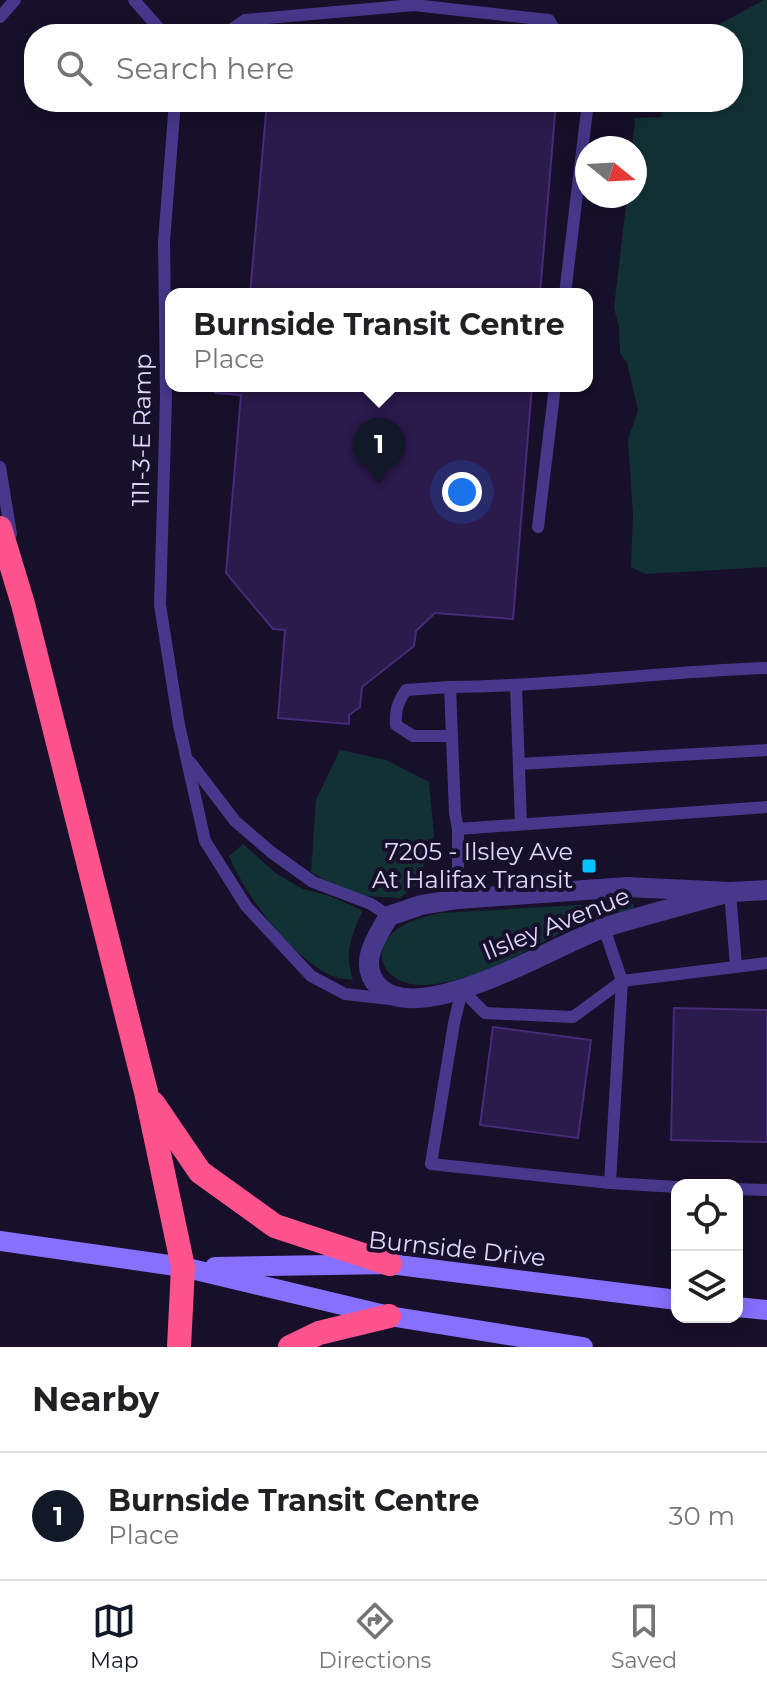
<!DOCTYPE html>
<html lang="en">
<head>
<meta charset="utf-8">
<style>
  body { margin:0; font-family:Montserrat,sans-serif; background:#f2f2f2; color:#202124 }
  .controls { position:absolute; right:24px; bottom:24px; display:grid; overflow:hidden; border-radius:16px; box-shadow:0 4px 20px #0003 }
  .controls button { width:72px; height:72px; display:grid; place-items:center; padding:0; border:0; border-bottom:2px solid #e0e0e0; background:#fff; color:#202124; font:40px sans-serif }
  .compass { position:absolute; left:575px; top:136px; width:72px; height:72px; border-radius:50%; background:#fff; box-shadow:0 4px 20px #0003; rotate:108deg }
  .you { position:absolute; left:462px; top:492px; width:28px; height:28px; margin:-20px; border:6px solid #fff; border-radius:50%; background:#1a73e8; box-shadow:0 0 0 12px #1a73e833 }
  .badge { display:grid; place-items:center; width:52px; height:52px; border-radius:50%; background:#111827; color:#fff; font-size:26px; font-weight:700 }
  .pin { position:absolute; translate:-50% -66px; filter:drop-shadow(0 2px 4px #0008) }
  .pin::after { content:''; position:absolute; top:42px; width:28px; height:24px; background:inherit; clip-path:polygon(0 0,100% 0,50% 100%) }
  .popup { position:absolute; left:165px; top:288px; width:428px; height:104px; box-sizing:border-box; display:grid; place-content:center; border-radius:16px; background:#fff; filter:drop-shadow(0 2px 6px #0005); font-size:26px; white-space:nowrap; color:#757577 }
  .popup b { font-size:30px; color:#202124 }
  .popup::after { content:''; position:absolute; left:50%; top:100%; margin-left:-16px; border:16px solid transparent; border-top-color:#fff }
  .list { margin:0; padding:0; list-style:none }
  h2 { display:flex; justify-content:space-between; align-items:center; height:104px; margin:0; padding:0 32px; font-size:34px }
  h2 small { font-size:26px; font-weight:400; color:#757577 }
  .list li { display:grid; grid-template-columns:52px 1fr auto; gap:24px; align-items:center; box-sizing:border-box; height:128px; padding:0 32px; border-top:2px solid #e0e0e0 }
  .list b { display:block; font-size:30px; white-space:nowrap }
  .list p { margin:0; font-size:26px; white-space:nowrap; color:#757577 }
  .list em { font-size:26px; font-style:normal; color:#757577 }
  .icon { flex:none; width:44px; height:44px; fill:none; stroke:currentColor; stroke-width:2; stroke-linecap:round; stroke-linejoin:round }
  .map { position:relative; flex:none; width:767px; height:1347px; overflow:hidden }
  .search { position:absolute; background:#fff; box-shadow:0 4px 20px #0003; left:24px; right:24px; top:24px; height:88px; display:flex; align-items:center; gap:20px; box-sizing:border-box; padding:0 28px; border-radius:32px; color:#757577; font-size:30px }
  .sheet { height:232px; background:#fff }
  nav { display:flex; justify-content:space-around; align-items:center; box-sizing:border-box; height:112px; border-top:2px solid #e0e0e0; background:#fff; font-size:22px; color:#757577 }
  nav a { display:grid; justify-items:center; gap:4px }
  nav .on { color:#111827 }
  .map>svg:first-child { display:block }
</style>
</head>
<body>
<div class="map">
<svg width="767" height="1347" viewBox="0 0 767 1347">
  <rect width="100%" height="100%" fill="#180f2a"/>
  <g fill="#123135">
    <path d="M764,0H767V567L646,574L631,567L633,514L628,440L638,410L627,363L620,353L619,326L614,308L627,196H635V148H632L635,118L661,117L664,102H733V34H701Z"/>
    <path d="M340,750L386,760L429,782L434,835L417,884L400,898L350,895L311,872L316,800Z"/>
    <path d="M243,844L277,874L303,889L330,896L363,911C351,935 344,954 353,980C347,979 340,979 335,977C294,961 245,895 229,856Z"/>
    <path d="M632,902L634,908C611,916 585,922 563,932C520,953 475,982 425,985C397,987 367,964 390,936C401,922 424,917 440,913Z"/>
  </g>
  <g fill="#2b1a4c" stroke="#452b79" stroke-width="2">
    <path d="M267,102H556L540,294H250Z"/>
    <path d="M215,386H532L513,619L435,613L416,631L414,646L362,687L360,707L349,715V724L278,718L285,630L273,629L226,573L241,395L215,393Z"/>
    <path d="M674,1008L767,1010V1142L671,1140Z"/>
    <path d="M493,1027L591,1040L578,1138L480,1125Z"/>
  </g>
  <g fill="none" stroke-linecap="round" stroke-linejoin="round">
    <g stroke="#47388b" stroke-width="12">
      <path d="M134,0L164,34"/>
      <path d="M0,17L15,0"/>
      <path d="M225,34L245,20L414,5L549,20L557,34"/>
      <path d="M175,102L164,241L166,398L160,605L179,725L205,841L246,906L311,976L345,994L390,999"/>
      <path d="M565,294L588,102"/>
      <path d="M0,467L11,534"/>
      <path d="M538,527L555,386"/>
      <path d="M516,686L521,824"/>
      <path d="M450,687L406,690C398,702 395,710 396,725L413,736H451"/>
      <path d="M190,762L235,821L271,852L313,882L371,904L389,916"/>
      <path d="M519,764L767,750"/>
      <path d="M458,829L767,807"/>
      <path d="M730,892L736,966"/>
      <path d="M458,899V829L455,813L450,687C556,686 661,672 767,668"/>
      <path d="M604,928L622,981L610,1183L677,1187"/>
      <path d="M462,990L454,1023L431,1164L610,1183"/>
      <path d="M462,990L485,1013L573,1017L622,981L767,963"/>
      <path d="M737,1189L767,1190"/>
    </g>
    <path stroke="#47388b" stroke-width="20" d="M730,892C689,904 647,914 606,927C558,943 421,1029 379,987C357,965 376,938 389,916L421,905L458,899L627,887L730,892L767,890"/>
    <g stroke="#876fff" stroke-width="20">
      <path d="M0,1241L183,1267L389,1316L583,1347"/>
      <path d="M215,1267L390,1264L677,1300"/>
      <path d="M737,1307L767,1310"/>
    </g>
    <g stroke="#ff538e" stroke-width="24">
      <path d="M0,528L23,604L146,1092L183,1267L179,1347"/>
      <path d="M153,1103L200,1172L275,1226L390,1264"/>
      <path d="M290,1347L319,1333L389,1316"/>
    </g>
  </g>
  <rect fill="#04c4ff" stroke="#180f2a" stroke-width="3" x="581" y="858" width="16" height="16" rx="4"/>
  <g text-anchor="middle" stroke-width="8" stroke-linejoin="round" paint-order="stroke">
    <g font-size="24" fill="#e2d8ff" stroke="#180f2a">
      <text transform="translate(142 430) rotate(-89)" y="8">111-3-E Ramp</text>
      <text transform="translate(556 924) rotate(-22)" y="8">Ilsley Avenue</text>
      <text transform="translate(457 1249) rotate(6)" y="8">Burnside Drive</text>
    </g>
    <g font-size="24" fill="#e2d8ff" stroke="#180f2a" text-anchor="end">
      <text x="573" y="860">7205 - Ilsley Ave<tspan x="573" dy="28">At Halifax Transit</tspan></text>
    </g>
  </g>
</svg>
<div class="controls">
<button><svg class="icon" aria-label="locate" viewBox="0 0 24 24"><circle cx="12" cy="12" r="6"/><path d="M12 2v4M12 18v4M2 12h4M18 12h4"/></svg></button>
<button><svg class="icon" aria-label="layers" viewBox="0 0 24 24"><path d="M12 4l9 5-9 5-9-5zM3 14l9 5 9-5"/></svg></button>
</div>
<svg class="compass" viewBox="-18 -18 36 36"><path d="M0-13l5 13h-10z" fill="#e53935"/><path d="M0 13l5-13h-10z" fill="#757577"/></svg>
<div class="you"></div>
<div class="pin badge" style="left:379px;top:484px">1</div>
<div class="popup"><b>Burnside Transit Centre</b>Place</div>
<div class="search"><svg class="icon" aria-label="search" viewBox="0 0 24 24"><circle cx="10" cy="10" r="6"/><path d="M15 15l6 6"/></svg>Search here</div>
</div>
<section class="sheet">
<h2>Nearby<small></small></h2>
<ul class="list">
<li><span class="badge">1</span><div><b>Burnside Transit Centre</b><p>Place</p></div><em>30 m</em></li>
</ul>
</section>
<nav>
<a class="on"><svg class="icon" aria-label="map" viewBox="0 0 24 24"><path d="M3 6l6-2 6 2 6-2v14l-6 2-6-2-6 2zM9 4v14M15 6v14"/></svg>Map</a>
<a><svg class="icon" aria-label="directions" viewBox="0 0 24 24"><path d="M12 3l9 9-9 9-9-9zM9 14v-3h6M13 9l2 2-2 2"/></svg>Directions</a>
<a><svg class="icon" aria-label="saved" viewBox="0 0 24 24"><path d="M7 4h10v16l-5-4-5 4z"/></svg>Saved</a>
</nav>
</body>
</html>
